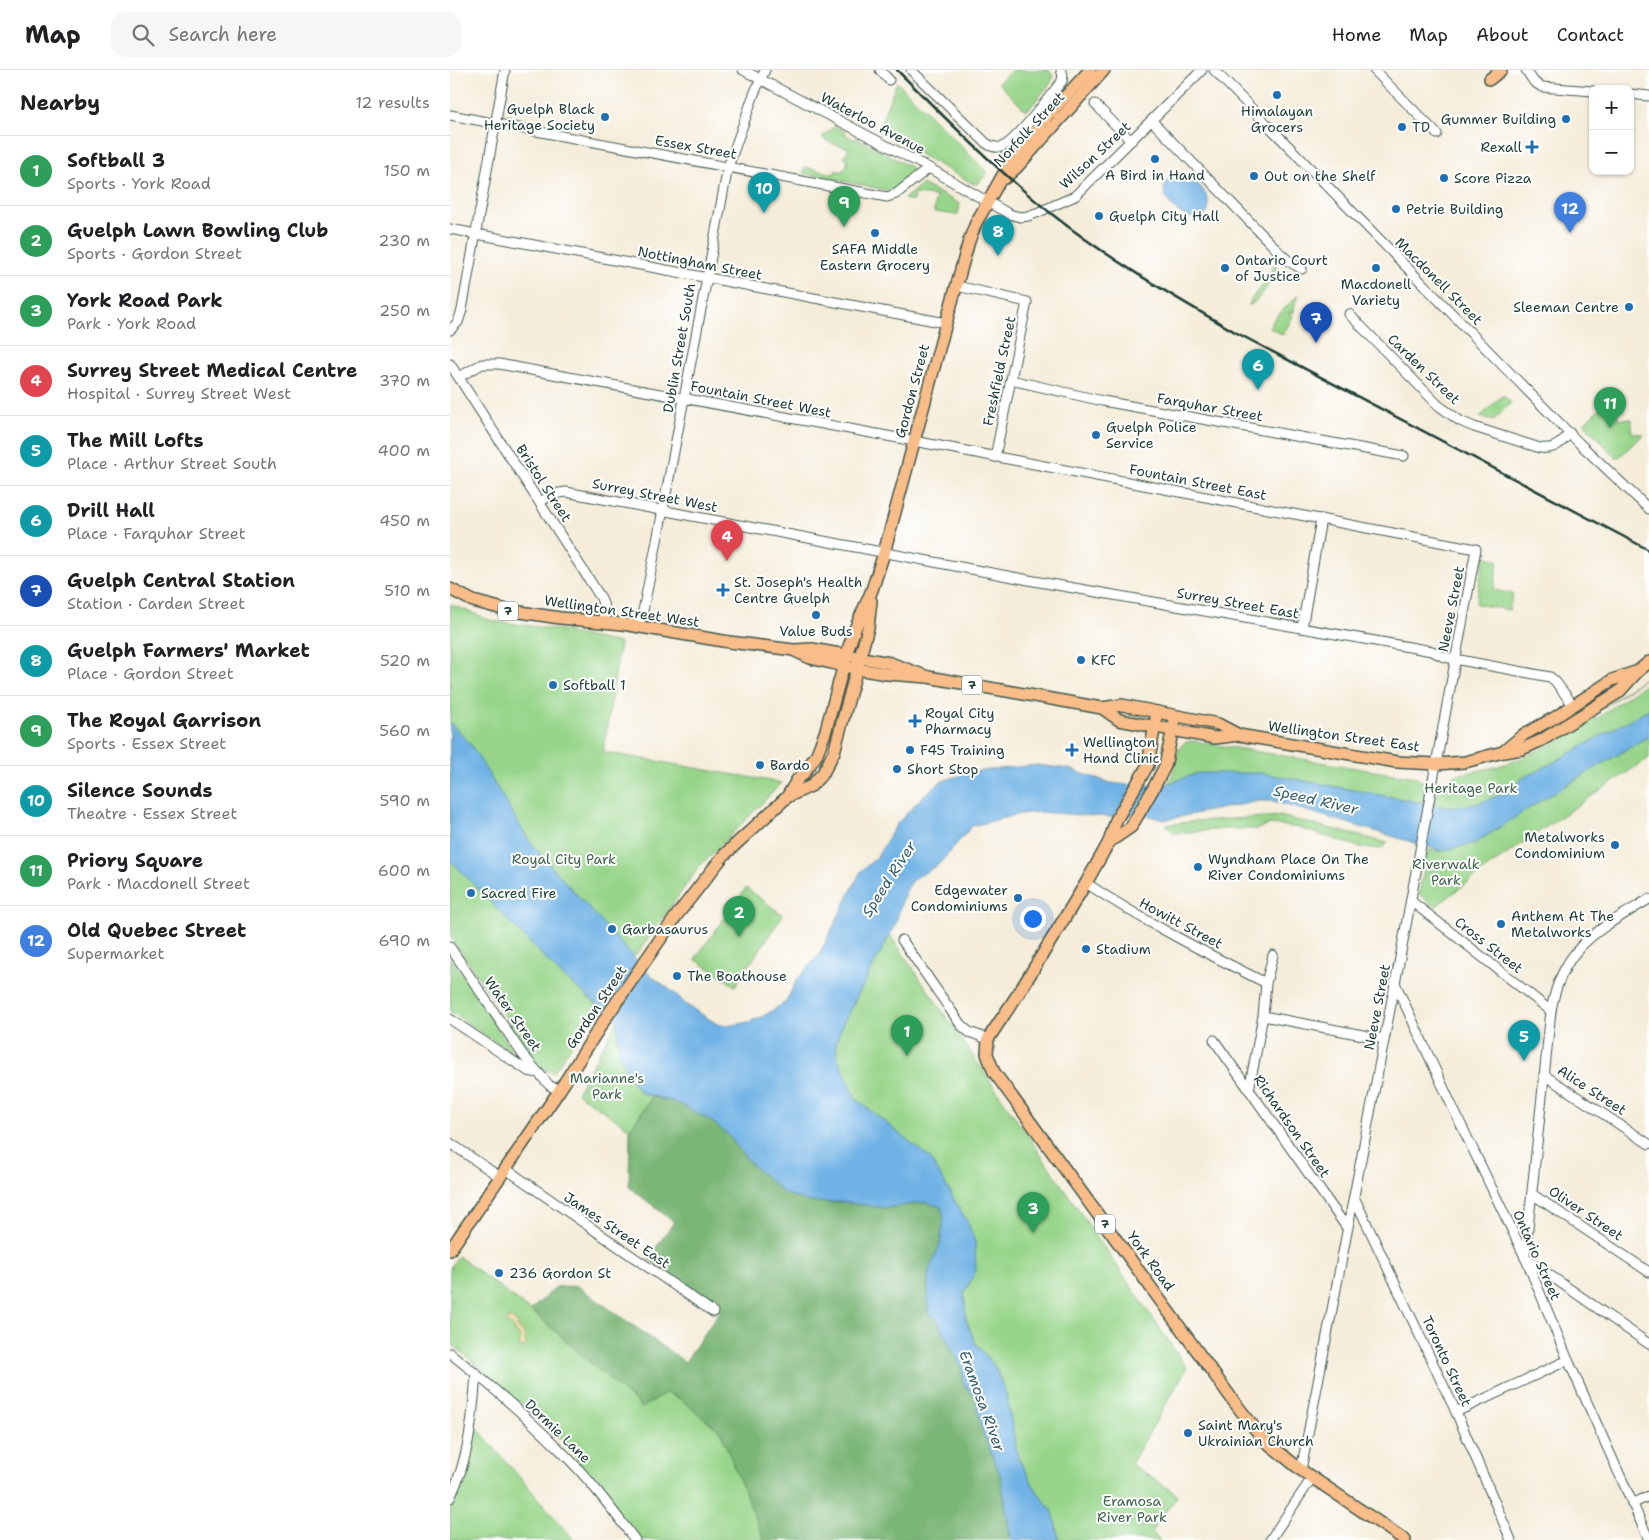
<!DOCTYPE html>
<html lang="en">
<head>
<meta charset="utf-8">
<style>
  body { margin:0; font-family:"Shantell Sans",sans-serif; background:#f6f6f6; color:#202124 }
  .controls { position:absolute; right:15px; top:15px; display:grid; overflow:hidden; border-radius:10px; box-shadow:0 1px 4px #0004 }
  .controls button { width:45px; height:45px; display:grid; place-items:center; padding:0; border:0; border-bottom:1px solid #e0e0e0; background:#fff; color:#202124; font:25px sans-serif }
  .you { position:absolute; left:582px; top:848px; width:18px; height:18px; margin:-12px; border:4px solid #fff; border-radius:50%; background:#1a73e8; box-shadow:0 0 0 8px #1a73e833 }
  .badge { display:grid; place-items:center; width:32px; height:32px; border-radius:50%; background:#1f6fb2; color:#fff; font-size:16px; font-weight:700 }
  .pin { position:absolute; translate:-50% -41px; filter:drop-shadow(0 1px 2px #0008) }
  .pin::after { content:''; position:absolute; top:26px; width:18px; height:15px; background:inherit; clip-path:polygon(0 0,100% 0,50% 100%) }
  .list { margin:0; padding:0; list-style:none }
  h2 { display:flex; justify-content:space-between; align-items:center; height:65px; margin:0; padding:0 20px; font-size:21px }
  h2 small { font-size:16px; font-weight:400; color:#757577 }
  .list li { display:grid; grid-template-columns:32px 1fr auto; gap:15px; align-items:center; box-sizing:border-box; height:70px; padding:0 20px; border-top:1px solid #e0e0e0 }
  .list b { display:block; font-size:19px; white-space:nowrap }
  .list p { margin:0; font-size:16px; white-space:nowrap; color:#757577 }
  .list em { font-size:16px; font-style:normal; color:#757577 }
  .icon { flex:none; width:28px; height:28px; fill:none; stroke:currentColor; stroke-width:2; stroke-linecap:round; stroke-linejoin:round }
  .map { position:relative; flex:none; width:1199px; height:1470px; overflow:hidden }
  header { display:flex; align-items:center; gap:30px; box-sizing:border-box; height:70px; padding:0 25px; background:#fff; border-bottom:1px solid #e0e0e0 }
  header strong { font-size:24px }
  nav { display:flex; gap:28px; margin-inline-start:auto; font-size:18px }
  .search { width:350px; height:45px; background:#f6f6f6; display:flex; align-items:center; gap:12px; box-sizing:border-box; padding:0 18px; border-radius:15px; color:#757577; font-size:19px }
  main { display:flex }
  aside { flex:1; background:#fff }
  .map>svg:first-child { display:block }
</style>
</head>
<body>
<header>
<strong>Map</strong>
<div class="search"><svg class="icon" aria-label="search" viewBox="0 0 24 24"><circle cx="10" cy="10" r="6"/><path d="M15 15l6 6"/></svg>Search here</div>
<nav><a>Home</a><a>Map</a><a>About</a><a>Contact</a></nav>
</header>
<main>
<aside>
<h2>Nearby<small>12 results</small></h2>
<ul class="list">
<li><span class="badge" style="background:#2e9e5b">1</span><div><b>Softball 3</b><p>Sports · York Road</p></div><em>150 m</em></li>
<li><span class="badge" style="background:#2e9e5b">2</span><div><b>Guelph Lawn Bowling Club</b><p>Sports · Gordon Street</p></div><em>230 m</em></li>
<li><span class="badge" style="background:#2e9e5b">3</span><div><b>York Road Park</b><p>Park · York Road</p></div><em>250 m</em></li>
<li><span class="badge" style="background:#e0444e">4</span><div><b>Surrey Street Medical Centre</b><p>Hospital · Surrey Street West</p></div><em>370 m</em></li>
<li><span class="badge" style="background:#0f9aa8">5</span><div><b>The Mill Lofts</b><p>Place · Arthur Street South</p></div><em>400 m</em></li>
<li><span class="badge" style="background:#0f9aa8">6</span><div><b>Drill Hall</b><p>Place · Farquhar Street</p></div><em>450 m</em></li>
<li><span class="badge" style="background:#1a4fb4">7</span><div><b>Guelph Central Station</b><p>Station · Carden Street</p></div><em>510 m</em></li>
<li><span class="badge" style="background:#0f9aa8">8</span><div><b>Guelph Farmers' Market</b><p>Place · Gordon Street</p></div><em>520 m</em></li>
<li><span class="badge" style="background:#2e9e5b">9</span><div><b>The Royal Garrison</b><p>Sports · Essex Street</p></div><em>560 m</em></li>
<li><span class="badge" style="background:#0f9aa8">10</span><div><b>Silence Sounds</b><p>Theatre · Essex Street</p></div><em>590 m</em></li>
<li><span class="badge" style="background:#2e9e5b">11</span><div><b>Priory Square</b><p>Park · Macdonell Street</p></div><em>600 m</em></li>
<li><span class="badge" style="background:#3f7fe0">12</span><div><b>Old Quebec Street</b><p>Supermarket</p></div><em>690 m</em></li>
</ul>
</aside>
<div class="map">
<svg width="1199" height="1470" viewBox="0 0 1199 1470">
  <rect width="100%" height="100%" fill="#fff"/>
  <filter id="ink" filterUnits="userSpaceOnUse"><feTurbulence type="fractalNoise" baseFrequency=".02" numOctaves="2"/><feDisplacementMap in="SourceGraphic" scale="10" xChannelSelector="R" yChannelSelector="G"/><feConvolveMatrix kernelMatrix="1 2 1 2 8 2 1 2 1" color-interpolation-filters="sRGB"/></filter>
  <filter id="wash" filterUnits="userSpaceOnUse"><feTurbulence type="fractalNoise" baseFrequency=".0096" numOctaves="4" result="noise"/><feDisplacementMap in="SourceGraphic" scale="20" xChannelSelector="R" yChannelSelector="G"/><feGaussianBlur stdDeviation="1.12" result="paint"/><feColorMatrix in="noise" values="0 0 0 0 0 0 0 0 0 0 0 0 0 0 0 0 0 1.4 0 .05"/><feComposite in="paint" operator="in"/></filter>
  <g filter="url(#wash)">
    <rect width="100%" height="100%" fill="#f5edda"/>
    <g fill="#98d58a" stroke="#5c895f">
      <path d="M562,0H599L603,6L602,11L580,38L578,37L576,41L548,13Z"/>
      <path d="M447,12L535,100L537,104L528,113L524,114L427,61Z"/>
      <path d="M385,56L396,62L395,64L405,70L406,68L461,97L462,101L461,104L447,119L441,121L353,103L355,97L384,104L386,100L390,102L396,98L398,89L394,87L399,78C391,75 376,74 372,67Z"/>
      <path d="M472,114L510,134L508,145L484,142L486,126L464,124L463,131L454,129Z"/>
      <path d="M825,194L827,197C821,210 813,228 799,236C802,224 811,218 818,209C821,204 821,199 825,194Z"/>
      <path d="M849,224L845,233L844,243L840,242L838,243L843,246L833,265L819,257L824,249Z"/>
      <path d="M1168,321V349H1182V363L1194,364L1167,389L1134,353Z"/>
      <path d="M1053,325L1061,333L1044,350L1030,347Z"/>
      <path d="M1034,486L1048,490L1044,520L1063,524L1059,540L1026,534Z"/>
      <path d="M0,534L42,551L118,561L119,563L170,573L153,682L332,713L249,797L186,885L181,886L103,1003L91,998L0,866Z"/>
      <path d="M1199,605L1146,643L1139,653L1149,647L1199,611V639L1086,702L1072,708L1065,720L1022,735L995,737L811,703L729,710L718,713C721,707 724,701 725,694C729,682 728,672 743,671L930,702L967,707L970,711L994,713L1005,705L1046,697L1067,690L1105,673L1126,661L1121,659Z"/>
      <path d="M1199,666V688C1126,736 1054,784 985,837L969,824L978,780L992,781L1025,773L1100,725Z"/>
      <path d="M830,746L938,773L930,779L909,777L849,758L821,754L807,759H777L724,763L716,755L746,751Z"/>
      <path d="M296,818L333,845L285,916L245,889Z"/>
      <path d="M440,865L737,1298L681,1394L728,1425L701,1462L710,1470H609L603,1442L586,1420L568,1388L556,1324L545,1297L525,1272L516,1250L514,1223L480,1088L406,1029L387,986L386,972L394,951Z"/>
      <path d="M0,887L65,985L0,941Z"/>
      <path d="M167,951L169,982L191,1023L202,1027L180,1059L127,1023Z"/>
      <path d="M8,1186L166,1305L216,1322L289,1359L330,1470H186L142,1415L119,1376L0,1272V1198Z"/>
      <path d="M27,1358L124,1470H0V1440L14,1410Z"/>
    </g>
    <path fill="#7ab676" stroke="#4c7a55" d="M202,1027L228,1033L260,1050L278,1065L301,1094L360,1132H392L436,1138L476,1132L491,1137L494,1149L490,1174L478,1203L486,1248L511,1296L514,1315L526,1327L531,1358L551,1407L561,1470H314L270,1361L228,1327L215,1323L192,1338L81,1240L106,1217L127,1216L235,1292L270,1241L198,1189L224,1152L179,1117L180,1059Z"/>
    <path fill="#eeda9e" stroke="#868c69" d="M61,1248L67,1252L68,1259L73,1261L76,1273L74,1278L69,1276L71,1269L67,1263L63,1262L65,1259L62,1255L56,1254V1251Z"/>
    <g fill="#70b2e5" stroke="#48788c">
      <path d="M724,105C741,104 762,122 758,140C751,167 691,124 724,105Z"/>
      <path d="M1199,639V666L1100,725L1025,773L992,781L823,731H809L714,750L696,745L658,747L588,742L570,744L522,756L489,794L461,811L452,830L446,853L394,951L386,972L387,986L406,1029L480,1088L518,1153L525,1172L526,1201L514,1223L516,1250L525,1273L545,1297L556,1324L568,1388L586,1420L603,1442L609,1470H561L551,1407L531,1358L526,1327L514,1315L511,1296L486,1248L478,1244V1203L490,1174L494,1149L491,1137L476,1132L436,1138L392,1132H360L335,1124L301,1094L278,1065L260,1050L228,1033L191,1023L178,1006L169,982L167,951L108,902L0,790V652L21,675L80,772L116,813L200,905L227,925L235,934L269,955H283L298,952L312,947L336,932L346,911L369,885L411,801L427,787L446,755L474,725L492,711L521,702L587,695L619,699L661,713L677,715H714L748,703H811L995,737L1022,735L1065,720L1072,708L1086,702Z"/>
    </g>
  </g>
  <g filter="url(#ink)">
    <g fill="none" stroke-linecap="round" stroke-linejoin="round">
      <g stroke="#3f574d" stroke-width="11">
        <g id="minor">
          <path d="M293,0L479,98L538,132L559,144L570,147L578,146L589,142L625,126L752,0"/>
          <path d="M430,0L439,10"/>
          <path d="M461,0L536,73C540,76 545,78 551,77C565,74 601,24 612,11L613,5L611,0"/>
          <path d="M764,0L1060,303L1129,373L1199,439"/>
          <path d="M924,0L987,64"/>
          <path d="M1076,0L1084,12L1092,17L1143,21"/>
          <path d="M1180,24L1199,26"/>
          <path d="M645,34L681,71"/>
          <path d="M0,45L437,127L446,124L479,98"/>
          <path d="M702,51L832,185L840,192L852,199"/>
          <path d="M0,159L496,253"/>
          <path d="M507,216L577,232L545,387"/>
          <path d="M899,244L988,335L1010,351L1024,357L1090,378C1105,380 1111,373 1120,363"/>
          <path d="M0,260L8,252L12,240L55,0"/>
          <path d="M0,294L151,528L154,537L153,552"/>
          <path d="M9,307L32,294H49L464,371L1026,479L949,893L851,1400"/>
          <path d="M561,310L653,331L954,386"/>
          <path d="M90,432L103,424L116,422L584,511L982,581L994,587L1100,607L1105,611L1123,635"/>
          <path d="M188,556L193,541L207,471L278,97L304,24L315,0"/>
          <path d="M852,558L871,449"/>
          <path d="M636,813C693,851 754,882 816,913"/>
          <path d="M961,831L1101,941"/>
          <path d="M452,870L511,955L519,962L538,969"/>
          <path d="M0,877L73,985L99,1015L109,1021"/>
          <path d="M945,913L1002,1036L1075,1187L1118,1290L1199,1470"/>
          <path d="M813,946L934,969"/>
          <path d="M0,949L78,1001L89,1003"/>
          <path d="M764,970L897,1158"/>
          <path d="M1094,1005L1199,1074"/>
          <path d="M799,1020L813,946L816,913L823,885"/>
          <path d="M0,1073L50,1107"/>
          <path d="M56,1099L263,1242"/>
          <path d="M1082,1124L1199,1202"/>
          <path d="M904,1127L1006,1342L1061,1470"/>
          <path d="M1075,1187L1101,941C1112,876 1147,861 1199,829"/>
          <path d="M1075,1188L1199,1274"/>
          <path d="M0,1283C38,1313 75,1345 109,1379C137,1406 162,1439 185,1470"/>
          <path d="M1006,1342L1118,1290"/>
          <path d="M0,1428C19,1389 23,1346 26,1303"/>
          <path d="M1182,1434L1199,1426"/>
          <path d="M820,1470L862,1408"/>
        </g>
      </g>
      <g stroke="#3f574d" stroke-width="14">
        <g id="major">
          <path d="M1040,9L1051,0"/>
          <path d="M555,108L567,97L654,0"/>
          <path d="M0,519L23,531L57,540L110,548L173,554L279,572L344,580L362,579L440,593L478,607"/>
          <path d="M345,581L360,588L407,599L437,604L478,607L652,638L672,635L768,654L789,665"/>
          <path d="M652,638L669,650L765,668L789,665L947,692L986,694L1015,692L1053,682L1072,679L1092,670L1169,622L1187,602L1199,592"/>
          <path d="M707,642L698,695L666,750L659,772L636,813L570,921L538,969L537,984L544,1002L785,1333L814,1370L851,1400L955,1470"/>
          <path d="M1053,682L1073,665L1104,648L1162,610L1185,602"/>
          <path d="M337,727L361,716L373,703L384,682L418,558L421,531"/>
          <path d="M659,772L681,757L703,719L715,696L724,653"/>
          <path d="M0,1180L109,1021L157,946L227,845L274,785L337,727L347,710L353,704L366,686L375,663L399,576L405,559L422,520L434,483L496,253L519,171L526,153L558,96L598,45L640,0"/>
        </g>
      </g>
      <use href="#minor" stroke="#fff" stroke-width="9"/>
      <use href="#major" stroke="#f8bd89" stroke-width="11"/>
      <path stroke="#1f3d34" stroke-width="2.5" d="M447,0C497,50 548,101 603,145C660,190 723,226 785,262L1199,480"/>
    </g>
  </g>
  <g fill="#1f6fb2" stroke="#fff" stroke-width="2">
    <circle cx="827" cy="25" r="5"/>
    <circle cx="155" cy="47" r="5"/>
    <circle cx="1116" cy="49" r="5"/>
    <circle cx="952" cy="57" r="5"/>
    <path d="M1079.5 69.5h5v5h5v5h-5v5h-5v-5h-5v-5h5z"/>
    <circle cx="705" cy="89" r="5"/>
    <circle cx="804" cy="106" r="5"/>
    <circle cx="994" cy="108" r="5"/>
    <circle cx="946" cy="139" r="5"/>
    <circle cx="649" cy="146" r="5"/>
    <circle cx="425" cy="163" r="5"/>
    <circle cx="775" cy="198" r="5"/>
    <circle cx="926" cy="198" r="5"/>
    <circle cx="1179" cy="237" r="5"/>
    <circle cx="646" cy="365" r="5"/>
    <path d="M270.5 512.5h5v5h5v5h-5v5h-5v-5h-5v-5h5z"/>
    <circle cx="366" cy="545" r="5"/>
    <circle cx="631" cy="590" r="5"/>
    <circle cx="103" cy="615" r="5"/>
    <path d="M462.5 643.5h5v5h5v5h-5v5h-5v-5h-5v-5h5z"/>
    <circle cx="460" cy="680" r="5"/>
    <path d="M619.5 672.5h5v5h5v5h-5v5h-5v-5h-5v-5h5z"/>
    <circle cx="310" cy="695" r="5"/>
    <circle cx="447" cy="699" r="5"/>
    <circle cx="1165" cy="775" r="5"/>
    <circle cx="748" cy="797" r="5"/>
    <circle cx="21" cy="823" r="5"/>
    <circle cx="568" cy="828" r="5"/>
    <circle cx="1051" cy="854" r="5"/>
    <circle cx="162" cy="859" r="5"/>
    <circle cx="636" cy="879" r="5"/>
    <circle cx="227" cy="906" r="5"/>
    <circle cx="49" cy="1203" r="5"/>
    <circle cx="738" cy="1363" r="5"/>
  </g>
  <g text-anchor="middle" stroke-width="4" stroke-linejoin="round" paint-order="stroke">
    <g fill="#fff" stroke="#627771" stroke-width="1">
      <rect x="48" y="531.5" width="20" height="19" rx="4"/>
      <rect x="512" y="605.5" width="20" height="19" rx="4"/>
      <rect x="645" y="1144.5" width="20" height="19" rx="4"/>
    </g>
    <g font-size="12" font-weight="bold" fill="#1f3d34">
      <text x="58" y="545">7</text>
      <text x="522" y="619">7</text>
      <text x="655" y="1158">7</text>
    </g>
    <g font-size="14" fill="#1f3d34" stroke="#fff" text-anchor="start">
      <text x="145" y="44" text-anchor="end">Guelph Black<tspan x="145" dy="16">Heritage Society</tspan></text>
      <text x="827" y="46" text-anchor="middle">Himalayan<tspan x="827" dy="16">Grocers</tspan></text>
      <text x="1106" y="54" text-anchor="end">Gummer Building</text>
      <text x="962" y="62">TD</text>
      <text x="1072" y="82" text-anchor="end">Rexall</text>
      <text x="705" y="110" text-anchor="middle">A Bird in Hand</text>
      <text x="814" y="111">Out on the Shelf</text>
      <text x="1004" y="113">Score Pizza</text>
      <text x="956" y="144">Petrie Building</text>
      <text x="659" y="151">Guelph City Hall</text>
      <text x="425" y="184" text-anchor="middle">SAFA Middle<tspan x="425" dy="16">Eastern Grocery</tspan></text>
      <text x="785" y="195">Ontario Court<tspan x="785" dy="16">of Justice</tspan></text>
      <text x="926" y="219" text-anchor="middle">Macdonell<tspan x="926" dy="16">Variety</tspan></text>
      <text x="1169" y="242" text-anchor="end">Sleeman Centre</text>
      <text x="656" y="362">Guelph Police<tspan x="656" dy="16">Service</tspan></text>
      <text x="284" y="517">St. Joseph's Health<tspan x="284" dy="16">Centre Guelph</tspan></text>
      <text x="366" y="566" text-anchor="middle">Value Buds</text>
      <text x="641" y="595">KFC</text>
      <text x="113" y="620">Softball 1</text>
      <text x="475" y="648">Royal City<tspan x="475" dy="16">Pharmacy</tspan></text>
      <text x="633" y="677">Wellington<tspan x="633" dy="16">Hand Clinic</tspan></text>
      <text x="470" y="685">F45 Training</text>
      <text x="320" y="700">Bardo</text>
      <text x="457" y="704">Short Stop</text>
      <text x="1155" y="772" text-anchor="end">Metalworks<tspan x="1155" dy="16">Condominium</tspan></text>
      <text x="758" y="794">Wyndham Place On The<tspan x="758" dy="16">River Condominiums</tspan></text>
      <text x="558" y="825" text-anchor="end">Edgewater<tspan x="558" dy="16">Condominiums</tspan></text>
      <text x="31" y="828">Sacred Fire</text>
      <text x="1061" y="851">Anthem At The<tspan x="1061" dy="16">Metalworks</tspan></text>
      <text x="172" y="864">Garbasaurus</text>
      <text x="646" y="884">Stadium</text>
      <text x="237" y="911">The Boathouse</text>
      <text x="59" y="1208">236 Gordon St</text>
      <text x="748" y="1360">Saint Mary's<tspan x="748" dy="16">Ukrainian Church</tspan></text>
    </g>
    <g font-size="14" fill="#1f3d34" stroke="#fff">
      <text transform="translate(423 53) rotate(28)" y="5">Waterloo Avenue</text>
      <text transform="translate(579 59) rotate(-47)" y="5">Norfolk Street</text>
      <text transform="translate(246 77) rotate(10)" y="5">Essex Street</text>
      <text transform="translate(645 85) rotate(-43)" y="5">Wilson Street</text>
      <text transform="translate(250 193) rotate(11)" y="5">Nottingham Street</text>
      <text transform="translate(989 211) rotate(45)" y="5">Macdonell Street</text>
      <text transform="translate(229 278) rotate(-80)" y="5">Dublin Street South</text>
      <text transform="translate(974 299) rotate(44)" y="5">Carden Street</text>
      <text transform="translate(549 301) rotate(-78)" y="5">Freshfield Street</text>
      <text transform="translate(462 321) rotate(-75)" y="5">Gordon Street</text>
      <text transform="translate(311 329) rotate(11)" y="5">Fountain Street West</text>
      <text transform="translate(760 337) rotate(10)" y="5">Farquhar Street</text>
      <text transform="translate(748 412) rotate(11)" y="5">Fountain Street East</text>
      <text transform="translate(94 413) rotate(57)" y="5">Bristol Street</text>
      <text transform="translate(205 425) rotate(11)" y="5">Surrey Street West</text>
      <text transform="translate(788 533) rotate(10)" y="5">Surrey Street East</text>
      <text transform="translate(1001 539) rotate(-79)" y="5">Neeve Street</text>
      <text transform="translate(172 541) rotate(8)" y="5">Wellington Street West</text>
      <text transform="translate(894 666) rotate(8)" y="5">Wellington Street East</text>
      <text transform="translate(731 853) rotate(28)" y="5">Howitt Street</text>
      <text transform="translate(1039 875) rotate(38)" y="5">Cross Street</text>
      <text transform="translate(146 937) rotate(-56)" y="5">Gordon Street</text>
      <text transform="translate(927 937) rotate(-79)" y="5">Neeve Street</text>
      <text transform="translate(63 944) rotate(55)" y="5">Water Street</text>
      <text transform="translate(1142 1020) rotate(33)" y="5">Alice Street</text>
      <text transform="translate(842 1056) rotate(55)" y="5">Richardson Street</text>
      <text transform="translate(1136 1143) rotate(34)" y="5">Oliver Street</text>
      <text transform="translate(167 1160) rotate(34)" y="5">James Street East</text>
      <text transform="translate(1087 1185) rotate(66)" y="5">Ontario Street</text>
      <text transform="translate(701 1191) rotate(54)" y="5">York Road</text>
      <text transform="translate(997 1291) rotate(65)" y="5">Toronto Street</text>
      <text transform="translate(108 1361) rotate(44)" y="5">Dormie Lane</text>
    </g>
    <g font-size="14" fill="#3d634a" stroke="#fff">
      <text x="1021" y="723">Heritage Park</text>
      <text x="114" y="794">Royal City Park</text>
      <text x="996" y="799">Riverwalk<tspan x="996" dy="16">Park</tspan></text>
      <text x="157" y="1013">Marianne's<tspan x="157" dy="16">Park</tspan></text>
      <text x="682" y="1436">Eramosa<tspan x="682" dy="16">River Park</tspan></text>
    </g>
    <g font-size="15" font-style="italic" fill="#376069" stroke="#fff">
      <text transform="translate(866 730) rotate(13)" y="5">Speed River</text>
      <text transform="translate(439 809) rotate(-57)" y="5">Speed River</text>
      <text transform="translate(532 1331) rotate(70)" y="5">Eramosa River</text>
    </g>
  </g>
</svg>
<div class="controls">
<button>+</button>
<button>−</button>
</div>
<div class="you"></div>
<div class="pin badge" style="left:457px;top:986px;background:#2e9e5b">1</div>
<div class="pin badge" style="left:289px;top:867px;background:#2e9e5b">2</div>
<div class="pin badge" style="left:583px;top:1163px;background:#2e9e5b">3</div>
<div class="pin badge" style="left:277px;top:491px;background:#e0444e">4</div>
<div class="pin badge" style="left:1074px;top:991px;background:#0f9aa8">5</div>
<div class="pin badge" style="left:808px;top:320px;background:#0f9aa8">6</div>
<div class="pin badge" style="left:866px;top:273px;background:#1a4fb4">7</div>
<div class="pin badge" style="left:548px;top:186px;background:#0f9aa8">8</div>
<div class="pin badge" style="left:394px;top:157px;background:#2e9e5b">9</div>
<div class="pin badge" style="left:314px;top:143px;background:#0f9aa8">10</div>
<div class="pin badge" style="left:1160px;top:358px;background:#2e9e5b">11</div>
<div class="pin badge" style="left:1120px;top:163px;background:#3f7fe0">12</div>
</div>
</main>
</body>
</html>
